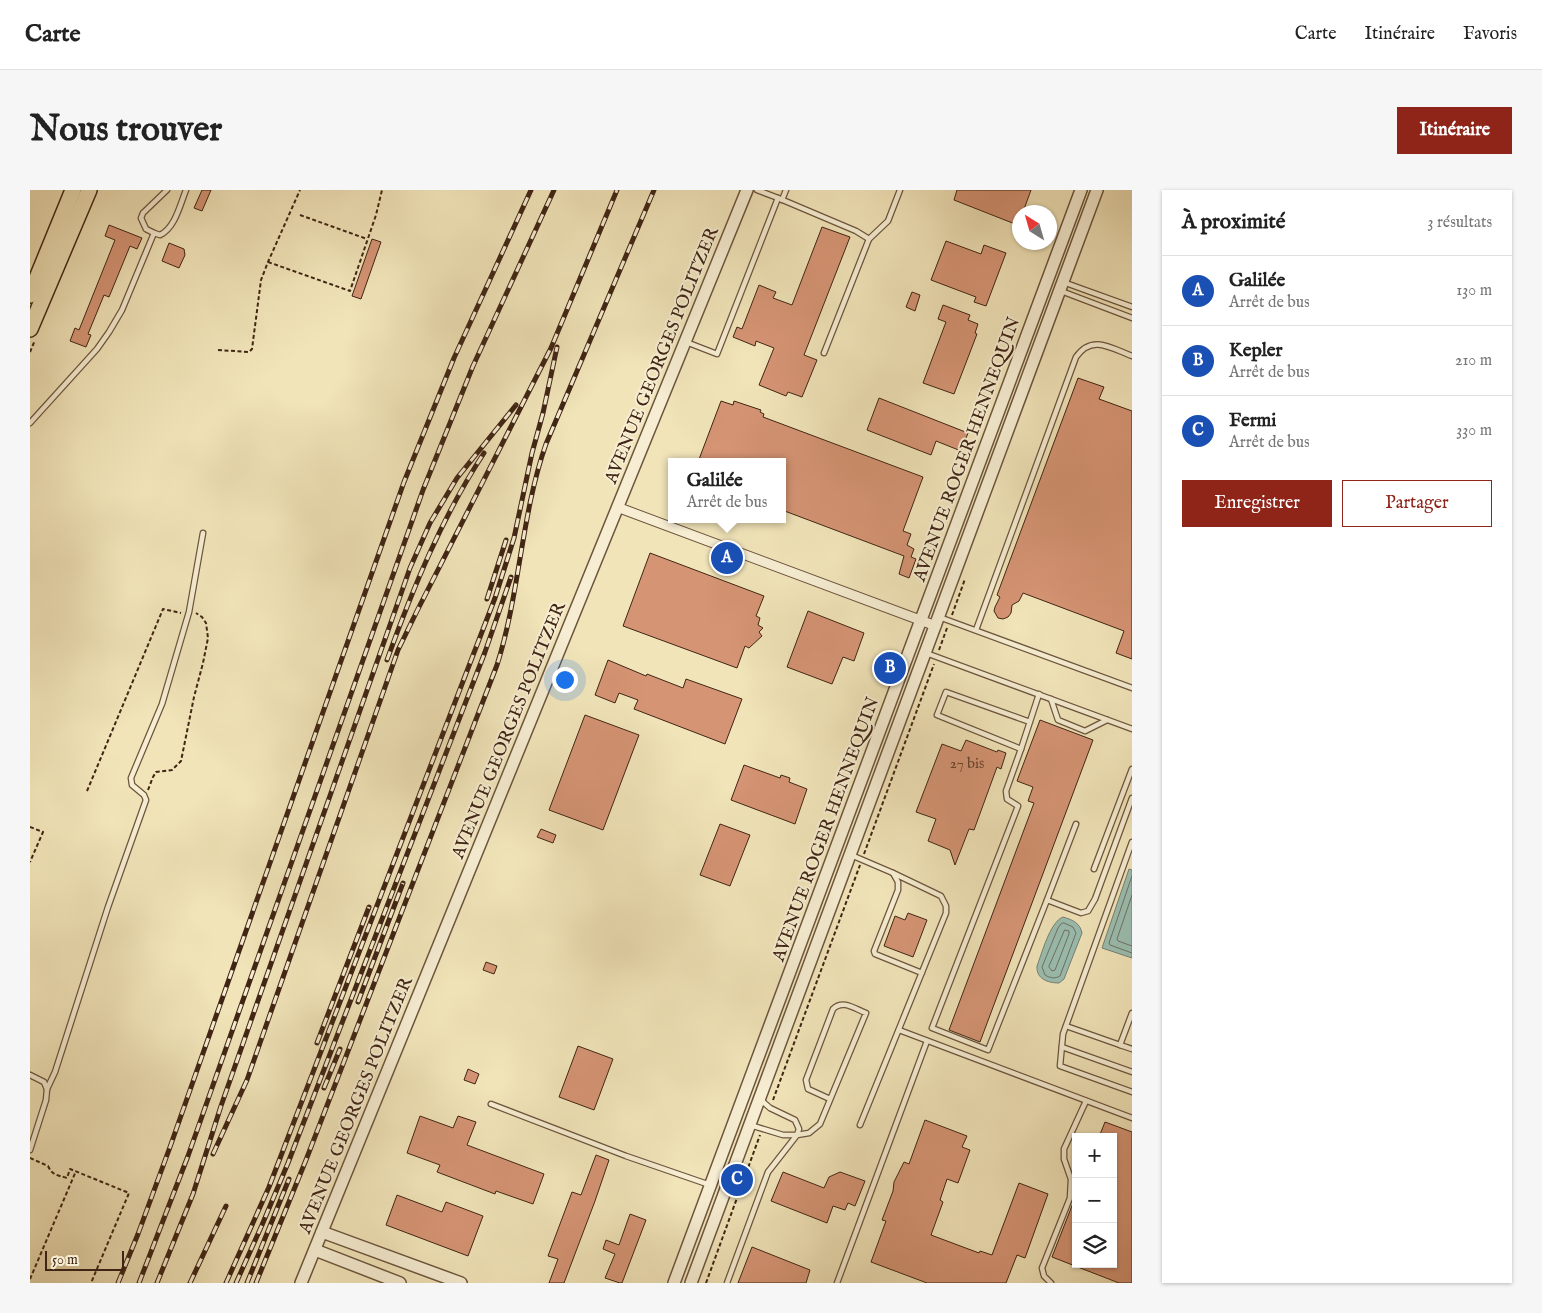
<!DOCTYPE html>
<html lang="fr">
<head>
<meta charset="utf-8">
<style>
  body { margin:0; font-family:"IM FELL English",serif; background:#f6f6f6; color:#222 }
  .controls { position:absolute; right:15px; bottom:15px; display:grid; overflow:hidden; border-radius:0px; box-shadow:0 1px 4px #0004 }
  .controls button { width:45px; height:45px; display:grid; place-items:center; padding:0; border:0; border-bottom:1px solid #e0e0e0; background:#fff; color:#222; font:25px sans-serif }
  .compass { position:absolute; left:982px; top:15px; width:45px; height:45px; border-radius:50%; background:#fff; box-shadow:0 1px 4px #0004; rotate:323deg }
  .scale { position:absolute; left:15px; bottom:12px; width:79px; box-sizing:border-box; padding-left:5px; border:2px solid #402514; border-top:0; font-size:14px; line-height:18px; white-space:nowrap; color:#402514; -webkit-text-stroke:4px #f6edd2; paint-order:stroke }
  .you { position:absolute; left:534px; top:489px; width:18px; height:18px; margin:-12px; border:4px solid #fff; border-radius:50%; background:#1a73e8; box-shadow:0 0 0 8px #1a73e833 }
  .badge { display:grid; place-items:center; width:32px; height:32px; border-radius:50%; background:#8f2418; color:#fff; font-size:16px; font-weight:700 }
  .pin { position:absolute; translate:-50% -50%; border:2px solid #fff; box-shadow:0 1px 5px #0006 }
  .popup { position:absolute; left:638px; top:268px; width:118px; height:65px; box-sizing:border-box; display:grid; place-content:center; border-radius:0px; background:#fff; filter:drop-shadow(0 1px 4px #0005); font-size:16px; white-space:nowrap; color:#767676 }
  .popup b { font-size:19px; color:#222 }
  .popup::after { content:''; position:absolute; left:50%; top:100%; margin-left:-10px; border:10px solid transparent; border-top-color:#fff }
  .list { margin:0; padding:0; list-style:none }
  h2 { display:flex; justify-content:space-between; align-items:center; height:65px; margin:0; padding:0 20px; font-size:21px }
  h2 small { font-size:16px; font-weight:400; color:#767676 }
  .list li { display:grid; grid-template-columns:32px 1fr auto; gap:15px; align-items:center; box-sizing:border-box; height:70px; padding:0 20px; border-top:1px solid #e0e0e0 }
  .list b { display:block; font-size:19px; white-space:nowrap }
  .list p { margin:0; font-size:16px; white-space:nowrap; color:#767676 }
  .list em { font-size:16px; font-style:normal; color:#767676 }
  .actions { display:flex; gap:10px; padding:15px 20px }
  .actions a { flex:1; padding:11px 0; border:1px solid #8f2418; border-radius:0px; text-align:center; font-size:18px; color:#8f2418 }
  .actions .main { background:#8f2418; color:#fff }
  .icon { flex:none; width:28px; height:28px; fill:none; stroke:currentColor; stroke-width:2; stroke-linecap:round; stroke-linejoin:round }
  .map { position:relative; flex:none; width:1102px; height:1093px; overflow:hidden; border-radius:0px }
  header { display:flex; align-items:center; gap:30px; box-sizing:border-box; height:70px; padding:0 25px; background:#fff; border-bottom:1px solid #e0e0e0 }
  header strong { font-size:24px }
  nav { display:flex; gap:28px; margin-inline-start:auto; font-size:18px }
  .intro { display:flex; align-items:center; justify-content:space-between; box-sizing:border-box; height:120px; padding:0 30px }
  h1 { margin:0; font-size:35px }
  .button { padding:12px 22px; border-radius:0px; background:#8f2418; color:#fff; font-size:18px; font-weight:700 }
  main { display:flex; gap:30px; padding:0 30px }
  aside { flex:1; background:#fff; border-radius:0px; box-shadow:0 1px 4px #0004 }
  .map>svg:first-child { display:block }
</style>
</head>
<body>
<header>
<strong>Carte</strong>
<nav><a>Carte</a><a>Itinéraire</a><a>Favoris</a></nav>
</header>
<div class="intro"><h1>Nous trouver</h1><a class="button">Itinéraire</a></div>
<main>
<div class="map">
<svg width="1102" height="1093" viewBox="0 0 1102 1093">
  <rect width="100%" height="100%" fill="#f1e4b9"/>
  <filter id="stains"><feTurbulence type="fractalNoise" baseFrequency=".004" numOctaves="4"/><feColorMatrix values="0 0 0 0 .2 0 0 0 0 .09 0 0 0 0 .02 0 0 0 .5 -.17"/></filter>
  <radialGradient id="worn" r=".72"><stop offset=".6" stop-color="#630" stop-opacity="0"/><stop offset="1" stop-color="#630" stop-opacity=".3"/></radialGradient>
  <g fill="#9bbeb1" stroke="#778172">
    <path d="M1099,679L1102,680V768L1072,758Z"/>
    <path d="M1033,727C1043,730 1050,733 1052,743L1034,789L1029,793C1018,793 1006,789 1007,776C1012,763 1020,732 1033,727Z"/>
  </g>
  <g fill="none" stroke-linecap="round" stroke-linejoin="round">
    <g stroke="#6e7262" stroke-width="1">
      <path d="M1102,686L1079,753L1080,755L1102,763"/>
      <path d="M1102,705L1087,749L1088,751L1102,756"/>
      <path d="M1034,733L1043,737L1046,743L1030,786C1025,789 1020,788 1015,785L1012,777L1028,738L1031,734Z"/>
      <path d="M1035,740L1039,741V744L1025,780L1022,781L1019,777Z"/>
    </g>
  </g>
  <g fill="#d59474" stroke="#402514">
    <path d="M172,0H181L172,21L164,18Z"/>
    <path d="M927,0H1001L993,22H990V36L924,10Z"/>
    <path d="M79,35L112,48L107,59L100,56L79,107L74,105L58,144L61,145L56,157L40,151L45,138L49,140L85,50L75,46Z"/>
    <path d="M792,37L820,47L774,165L787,170L772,207L758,202L756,206L729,195L744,158L726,151L725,156L703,147L707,137L712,139L729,95L746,102L743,108L762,115Z"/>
    <path d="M342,49L351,52L331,109L322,106Z"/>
    <path d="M916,51L951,64L954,55L976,63L956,116L944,112L946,107L901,90Z"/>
    <path d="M139,53L154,59L155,65L149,78L132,71Z"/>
    <path d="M882,102L890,105L885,121L876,117Z"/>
    <path d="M913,115L940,125L938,130L948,134L945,143L947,144L924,204L893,193L916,132L908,129Z"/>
    <path d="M1048,188L1074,197L1069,209L1102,221V469L1086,463L1094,441L993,403L989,411L982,415L981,423L978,427L973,429L968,428L964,421L965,417L970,407L967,405Z"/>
    <path d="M849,208L938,243L931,261L906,251L901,265L837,240Z"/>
    <path d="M691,211L703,215L704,211L731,220L730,222L734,224L733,227L893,287L873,341L881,344L877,355L884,359L881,367L886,369L879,388L869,384L874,366L752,320V272H668Z"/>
    <path d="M620,363L734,406L726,426L730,428L728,435L733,438L729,442L732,446L719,458L715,456L707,478L593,436Z"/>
    <path d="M778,421L834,443L824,471L813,467L802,494L757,477Z"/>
    <path d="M578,470L616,486L617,484L653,498L656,489L712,509L695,554L604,519L608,510L589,503L585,513L565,505Z"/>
    <path d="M555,525L609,545L573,640L519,620Z"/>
    <path d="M1010,530L1063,550L950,852L919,840L1004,613L998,611L1003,597L987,591Z"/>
    <path d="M936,550L967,562L968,560L976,563L971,579L967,577L944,640L939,639L925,675L920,660L898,651L906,629L886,622L912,554L931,561Z"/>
    <path d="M714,575L750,588L751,585L760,588L759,592L777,599L765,634L701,610Z"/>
    <path d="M690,634L720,645L700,696L670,685Z"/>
    <path d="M511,639L526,645L523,653L507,647Z"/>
    <path d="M878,723L897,730L883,767L854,756L865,726L875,730Z"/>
    <path d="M456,772L467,776L464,784L453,780Z"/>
    <path d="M548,856L583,869L564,920L529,907Z"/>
    <path d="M438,879L449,884L445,894L434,890Z"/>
    <path d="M390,926L423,938L428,926L446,932L437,955L514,984L503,1014L466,1001L465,1004L407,982L410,975L377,963Z"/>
    <path d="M895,930L937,946L932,957L940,960L928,993L917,989L910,1010L913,1012L901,1045L949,1063L950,1061L962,1065L989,993L1018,1004L995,1068L987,1065L976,1093H897L841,1072L856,1031L852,1030L863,1001L864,992L874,972L879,974Z"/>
    <path d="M1075,932L1102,942V1093H1089L1022,1067L1045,1008L1046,1074H1083V947H1069Z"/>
    <path d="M566,965L579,970L565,1011L534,1093H519L528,1069L518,1066L542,1002L551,1005Z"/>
    <path d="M753,982L794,998L799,987L810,982L835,991L825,1016L818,1013L815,1020L803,1016L797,1033L741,1011Z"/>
    <path d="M367,1005L412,1022L416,1012L453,1026L438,1066L356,1035Z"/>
    <path d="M600,1024L616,1030L592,1093H590L575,1088L585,1064L573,1059L576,1050L589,1055Z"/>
    <path d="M722,1057L780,1080L776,1093H708Z"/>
  </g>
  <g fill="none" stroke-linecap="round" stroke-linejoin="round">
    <g stroke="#6c553d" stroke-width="7">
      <g id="service">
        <path d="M748,8L826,41L839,49"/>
        <path d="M752,10L756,0"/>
        <path d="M124,43L130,45C145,38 150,15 156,0"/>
        <path d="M1033,92L1102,117"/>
        <path d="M1031,101L1102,128"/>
        <path d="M656,152L687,164L748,8L727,0"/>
        <path d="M794,163L839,49L858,31L870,0"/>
        <path d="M0,233L67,159L79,142L92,120L124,43L116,39L111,28L113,23L137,0"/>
        <path d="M909,427L1102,498"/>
        <path d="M946,440L1046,167C1062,144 1081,158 1102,166"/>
        <path d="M896,463L1102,539"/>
        <path d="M1021,509L1028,530L1055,541L1077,530"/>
        <path d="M1000,532L916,502L907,525L991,559L1009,504"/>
        <path d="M991,559L976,601L977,609L988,616L902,838L958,860L1017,710L1051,723L1058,721L1065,709L1102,608"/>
        <path d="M1102,652L1033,844L1030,876L1102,902"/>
        <path d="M821,665L863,683"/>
        <path d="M1064,679L1102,579"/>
        <path d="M1017,710L1046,634"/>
        <path d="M1102,823L1090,855L1102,859"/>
        <path d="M1036,836L1090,855"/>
        <path d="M869,840L1102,928"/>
        <path d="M1032,857L1102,882"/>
        <path d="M0,885L14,892L17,899L16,910L0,960"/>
        <path d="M17,899L25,882L78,717L116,610L114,605L102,595L101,588L132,514L159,422L173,343"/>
        <path d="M461,914L596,966L680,995"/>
        <path d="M720,935L753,945H767L769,939L765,930L740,918L731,910"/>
        <path d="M830,935L916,723V716L911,706L863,683L868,692V700L844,761L845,764L892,783"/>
        <path d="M697,1093L738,982L767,945L779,943L790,934L836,823C825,819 813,809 803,819L776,890L778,899L800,909"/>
        <path d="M807,1093L897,851"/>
        <path d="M1021,1093L1014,1086L1012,1078L1040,1008L1041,989L1034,969V959L1056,911"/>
      </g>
    </g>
    <g stroke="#6c553d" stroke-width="11">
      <path id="minor" d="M587,317L906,436"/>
    </g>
    <g stroke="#6c553d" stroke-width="14">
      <g id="tertiary">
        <path d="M292,1042L431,1093"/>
        <path d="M285,1060L370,1093"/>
        <path d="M271,1093L717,0"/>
        <path d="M644,1093L1051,0"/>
        <path d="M661,1093L1067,0"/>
      </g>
    </g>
    <g stroke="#402514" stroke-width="18">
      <g id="primary">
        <path d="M0,105L43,0"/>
        <path d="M0,139L59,0"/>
      </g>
    </g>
    <g stroke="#402514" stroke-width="2" stroke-dasharray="4 2.5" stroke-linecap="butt">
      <path d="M270,25L337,49"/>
      <path d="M238,72L320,101L346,25L352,0"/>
      <path d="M188,160L219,162L222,159L231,90L238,72L270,0"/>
      <path d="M0,162L5,150"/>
      <path d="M922,425L935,389"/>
      <path d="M909,460L917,438"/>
      <path d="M118,600L123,587L126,582L142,580L151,571L164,507L173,473L178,448L176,433L172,427L166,423"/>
      <path d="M57,601L133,419L151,423"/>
      <path d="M0,637L13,642L0,672"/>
      <path d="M834,664L904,474"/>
      <path d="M743,910L830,675"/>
      <path d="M0,968L18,976C22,985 27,985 37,988L40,979L99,1003L61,1093"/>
      <path d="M0,1089L46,981"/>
      <path d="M676,1093L730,945"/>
    </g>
    <use href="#service" stroke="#f6edd2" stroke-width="4.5"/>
    <use href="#minor" stroke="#f6edd2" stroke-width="9"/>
    <use href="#tertiary" stroke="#f6edd2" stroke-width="11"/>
    <use href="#primary" stroke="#f1e4b9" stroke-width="15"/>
    <g stroke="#402514" stroke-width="5">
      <g id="rail">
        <path d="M457,409L476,350"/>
        <path d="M357,470C383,398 412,327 454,263"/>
        <path d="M328,812L373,693"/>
        <path d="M287,853L339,717"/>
        <path d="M294,898L310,859"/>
        <path d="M183,964L217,890L368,460L387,421L521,158L587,0"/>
        <path d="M88,1093L108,1044L140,957L374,292L424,168L501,0"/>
        <path d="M109,1093L158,966L393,300L443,176L524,0"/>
        <path d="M127,1093L163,1004L191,916L380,378L400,333L427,288L486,215"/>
        <path d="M160,1093L196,1016"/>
        <path d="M196,1093L239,997L465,408L484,348L502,263L513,223L527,157"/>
        <path d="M206,1093L232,1035L258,973L455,462L481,387"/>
        <path d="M217,1093L259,989"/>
        <path d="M226,1093L276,970L467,475C490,403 491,325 516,254L624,0"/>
      </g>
    </g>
    <use href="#rail" stroke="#f6edd2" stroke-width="3" stroke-dasharray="9" stroke-linecap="butt"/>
  </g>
  <g text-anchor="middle" stroke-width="4" stroke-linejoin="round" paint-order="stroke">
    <g font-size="15" fill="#65412c">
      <text x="937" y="578">27 bis</text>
    </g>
    <g font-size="18" fill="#402514" stroke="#f6edd2">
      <text transform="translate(631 165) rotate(-68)" y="6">AVENUE GEORGES POLITZER</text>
      <text transform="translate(936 259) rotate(-70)" y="6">AVENUE ROGER HENNEQUIN</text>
      <text transform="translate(478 540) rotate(-68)" y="6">AVENUE GEORGES POLITZER</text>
      <text transform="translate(795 639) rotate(-70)" y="6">AVENUE ROGER HENNEQUIN</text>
      <text transform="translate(325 915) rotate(-68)" y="6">AVENUE GEORGES POLITZER</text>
    </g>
  </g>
  <rect width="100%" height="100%" filter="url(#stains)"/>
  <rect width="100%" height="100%" fill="url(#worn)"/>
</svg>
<div class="controls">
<button>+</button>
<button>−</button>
<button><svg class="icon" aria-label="layers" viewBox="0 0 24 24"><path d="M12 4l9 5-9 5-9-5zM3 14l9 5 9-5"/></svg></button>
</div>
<svg class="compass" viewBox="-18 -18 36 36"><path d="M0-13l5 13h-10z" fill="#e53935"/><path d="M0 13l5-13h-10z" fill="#767676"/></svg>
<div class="scale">50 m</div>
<div class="you"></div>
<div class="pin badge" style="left:697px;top:368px;background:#1a4fb4">A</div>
<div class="popup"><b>Galilée</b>Arrêt de bus</div>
<div class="pin badge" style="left:860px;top:478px;background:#1a4fb4">B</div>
<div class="pin badge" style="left:707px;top:990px;background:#1a4fb4">C</div>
</div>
<aside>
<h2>À proximité<small>3 résultats</small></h2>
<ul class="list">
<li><span class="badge" style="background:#1a4fb4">A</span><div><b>Galilée</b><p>Arrêt de bus</p></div><em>130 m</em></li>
<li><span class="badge" style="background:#1a4fb4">B</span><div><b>Kepler</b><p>Arrêt de bus</p></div><em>210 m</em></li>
<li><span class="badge" style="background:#1a4fb4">C</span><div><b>Fermi</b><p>Arrêt de bus</p></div><em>330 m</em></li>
</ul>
<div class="actions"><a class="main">Enregistrer</a><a>Partager</a></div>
</aside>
</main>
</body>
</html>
